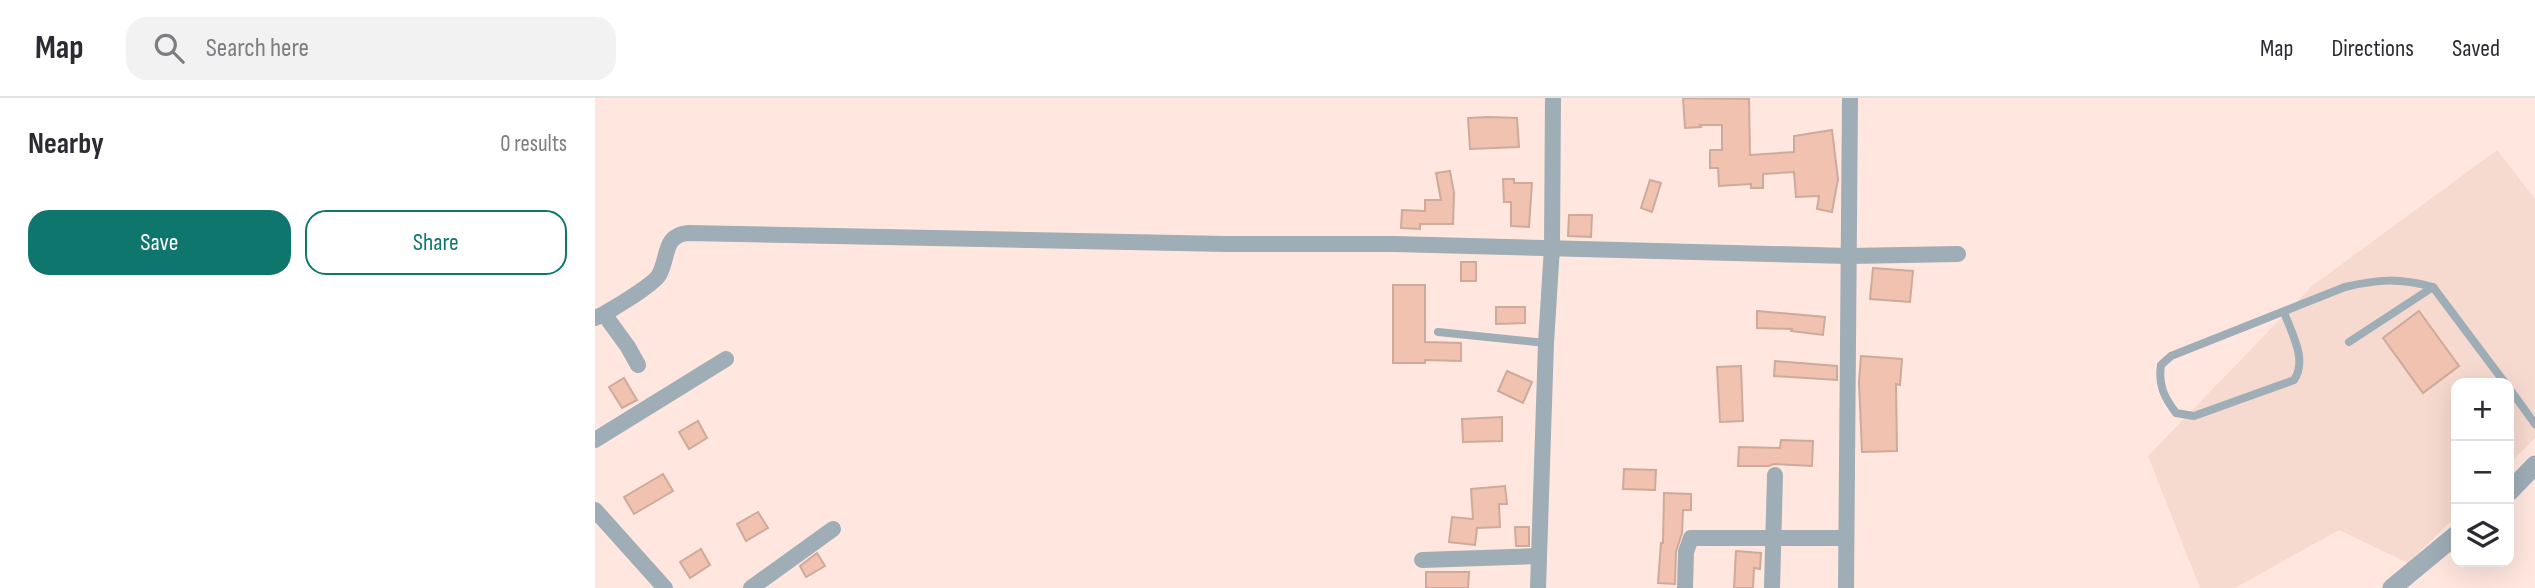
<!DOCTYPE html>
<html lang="en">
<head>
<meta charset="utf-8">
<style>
  body { margin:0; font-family:"Sofia Sans Condensed",sans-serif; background:#f2f2f3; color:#2b2b33 }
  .controls { position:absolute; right:21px; bottom:21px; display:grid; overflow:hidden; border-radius:14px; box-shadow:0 7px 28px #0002 }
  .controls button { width:63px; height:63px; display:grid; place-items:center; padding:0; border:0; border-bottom:2px solid #e1e1e2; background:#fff; color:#2b2b33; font:35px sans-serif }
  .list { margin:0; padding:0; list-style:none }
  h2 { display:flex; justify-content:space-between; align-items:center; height:91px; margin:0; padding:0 28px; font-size:30px }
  h2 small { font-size:23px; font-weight:400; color:#7c7c81 }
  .actions { display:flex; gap:14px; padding:21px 28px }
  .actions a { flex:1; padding:16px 0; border:2px solid #0f766e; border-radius:21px; text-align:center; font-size:24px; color:#0f766e }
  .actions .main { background:#0f766e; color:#fff }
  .icon { flex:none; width:38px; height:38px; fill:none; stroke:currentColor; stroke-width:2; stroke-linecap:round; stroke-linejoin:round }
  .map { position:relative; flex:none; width:1940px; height:490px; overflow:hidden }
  header { display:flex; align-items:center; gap:42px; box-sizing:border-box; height:98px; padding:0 35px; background:#fff; border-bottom:2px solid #e1e1e2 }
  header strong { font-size:33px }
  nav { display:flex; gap:38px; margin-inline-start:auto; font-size:24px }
  .search { width:490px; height:63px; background:#f2f2f3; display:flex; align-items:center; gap:18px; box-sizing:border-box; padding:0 24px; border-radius:21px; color:#7c7c81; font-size:26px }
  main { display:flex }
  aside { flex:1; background:#fff }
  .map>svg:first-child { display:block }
</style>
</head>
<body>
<header>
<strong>Map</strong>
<div class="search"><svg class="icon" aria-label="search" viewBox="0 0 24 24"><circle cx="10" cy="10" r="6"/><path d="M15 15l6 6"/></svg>Search here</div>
<nav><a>Map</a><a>Directions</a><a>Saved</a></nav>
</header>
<main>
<aside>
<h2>Nearby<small>0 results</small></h2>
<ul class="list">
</ul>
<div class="actions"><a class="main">Save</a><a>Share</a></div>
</aside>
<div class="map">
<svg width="1940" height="490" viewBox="0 0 1940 490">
  <rect width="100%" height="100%" fill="#ffe7df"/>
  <path fill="#f6d9cf" d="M1902,52L1940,101V340L1914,366V285H1861V418L1813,465L1744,432L1640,490H1605L1553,358L1717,188Z"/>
  <g fill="#f0c2af" stroke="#ceaa9b" stroke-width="2">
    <path d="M1088,0L1154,1L1155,57L1199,54V38L1237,32L1243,81L1237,114L1222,111L1224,98L1201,99L1199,74L1168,76V90H1156V86L1124,88L1123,70H1115V52H1127V27H1105L1106,29L1090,30Z"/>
    <path d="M894,19L922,20L924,49L875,51L873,20Z"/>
    <path d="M855,73L859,95L858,126H825V131L806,130L807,112L830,113V102H846L841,75Z"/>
    <path d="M908,81H919V85H937L934,129L916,128V104H909Z"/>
    <path d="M1055,82L1066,85L1057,114L1046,110Z"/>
    <path d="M974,117H997L996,139L973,138Z"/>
    <rect x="866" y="164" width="15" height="19"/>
    <path d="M1278,170L1318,173L1315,204L1275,201Z"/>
    <path d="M798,187H830V244L866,245V263L830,262V265H798Z"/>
    <path d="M901,209H930V225L901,226Z"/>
    <path d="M1162,213L1230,219L1228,237L1196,233L1197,231L1162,230Z"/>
    <path d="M1824,213L1864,268L1828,295L1788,240Z"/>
    <path d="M1266,258L1307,261L1305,287L1301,286L1302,353L1267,354L1264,284Z"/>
    <path d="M1180,263L1242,268V282L1179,278Z"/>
    <path d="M1146,268L1148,323L1125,324L1122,269Z"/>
    <path d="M912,273L937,284L928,305L903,293Z"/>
    <path d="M29,280L42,302L27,310L14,289Z"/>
    <path d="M907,319V343L868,344L867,321Z"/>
    <path d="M103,323L112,340L94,351L84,334Z"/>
    <path d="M1186,342L1218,343L1217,368L1178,366L1174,368H1143L1144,349L1185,350Z"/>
    <path d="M1029,371L1061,372L1060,392L1028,391Z"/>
    <path d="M68,376L78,393L39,416L29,399Z"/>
    <path d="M910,388L912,406H904L905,429L882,430L880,447L854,444L857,419L878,421L876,391Z"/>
    <path d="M1069,395L1096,396V412H1088L1087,435L1081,454L1080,486L1063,485L1066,445H1068Z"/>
    <path d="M163,414L173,430L151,443L142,426Z"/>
    <path d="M920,429H934V448H921Z"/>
    <path d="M106,451L115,467L95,480L85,464Z"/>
    <path d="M1141,453L1166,455L1165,471L1159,470L1158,490H1139Z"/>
    <path d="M222,455L230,468L211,479L205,468Z"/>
    <path d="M831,474H874L873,490H831Z"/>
  </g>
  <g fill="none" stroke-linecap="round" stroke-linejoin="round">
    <g stroke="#9eadb6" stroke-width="8">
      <path d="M1689,214C1696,234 1713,262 1699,282L1599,318L1581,315C1569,299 1563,287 1566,267L1576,258L1750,189C1784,181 1804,180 1838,189"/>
      <path d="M843,234L951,245"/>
      <path d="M1754,244L1838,189L1910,285"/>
      <path d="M1914,290L1940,326"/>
    </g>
    <g stroke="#9eadb6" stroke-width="16">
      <path d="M9,216C22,208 58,187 64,177C74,159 68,137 93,135L631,146H799L1254,158L1363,156"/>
      <path d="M0,220L9,216L33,249L43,267"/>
      <path d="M0,342L131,261"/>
      <path d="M0,412L70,490"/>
      <path d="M827,462L944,458"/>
      <path d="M156,490L238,431"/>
      <path d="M943,490L951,245L957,149L958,0"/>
      <path d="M1090,490L1091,454L1096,440H1251"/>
      <path d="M1177,490L1180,377"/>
      <path d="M1251,490L1255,0"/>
    </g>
    <g stroke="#9eadb6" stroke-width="19">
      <path d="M1914,394L1940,367"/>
      <path d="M1797,490L1861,437"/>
    </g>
  </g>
</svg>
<div class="controls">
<button>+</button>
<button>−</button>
<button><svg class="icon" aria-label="layers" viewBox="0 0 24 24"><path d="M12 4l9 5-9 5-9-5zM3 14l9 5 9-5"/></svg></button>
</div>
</div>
</main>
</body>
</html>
